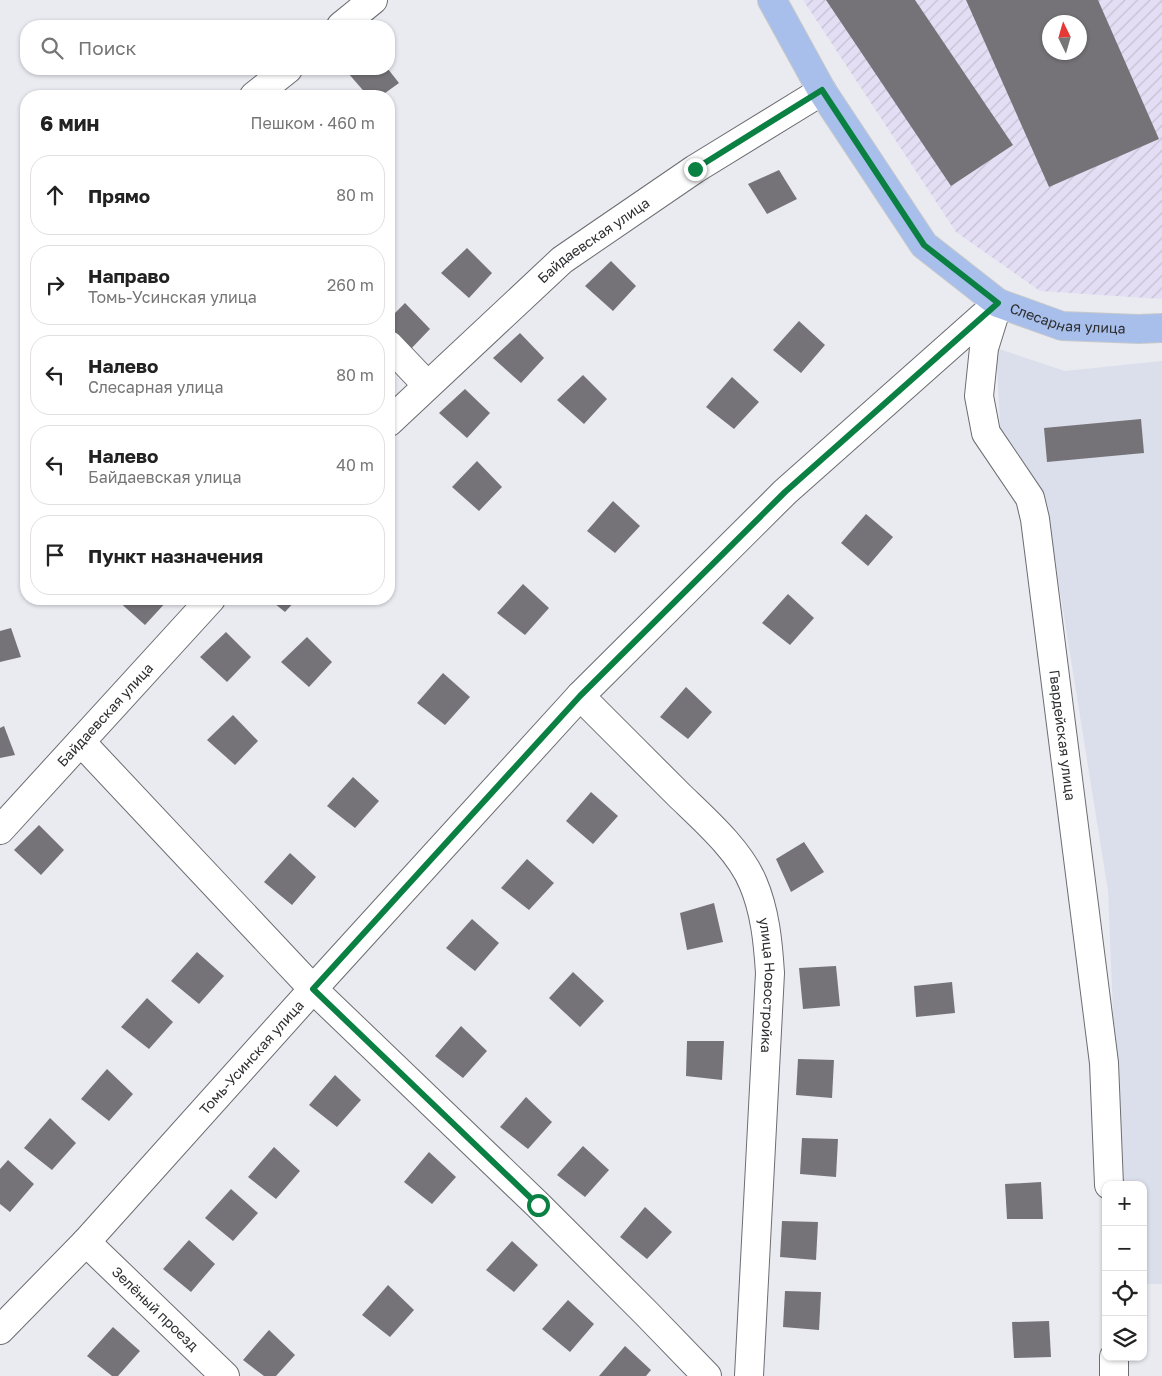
<!DOCTYPE html>
<html lang="ru">
<head>
<meta charset="utf-8">
<style>
  body { margin:0; font-family:"Golos Text",sans-serif; background:#f6f6f6; color:#222 }
  .controls { position:absolute; right:15px; bottom:15px; display:grid; overflow:hidden; border-radius:10px; box-shadow:0 1px 4px #0004 }
  .controls button { width:45px; height:45px; display:grid; place-items:center; padding:0; border:0; border-bottom:1px solid #e0e0e0; background:#fff; color:#222; font:25px sans-serif }
  .compass { position:absolute; left:1042px; top:15px; width:45px; height:45px; border-radius:50%; background:#fff; box-shadow:0 1px 4px #0004; rotate:355deg }
  .stop { position:absolute; width:15px; height:15px; margin:-11px; border:4px solid #0b8043; border-radius:50%; background:#fff }
  .stop.end { background:#0b8043; border-color:#fff; box-shadow:0 1px 5px #0008 }
  .list { margin:0; padding:0; list-style:none }
  h2 { display:flex; justify-content:space-between; align-items:center; height:65px; margin:0; padding:0 20px; font-size:21px }
  h2 small { font-size:16px; font-weight:400; color:#767676 }
  .list li { display:grid; grid-template-columns:32px 1fr auto; gap:15px; align-items:center; box-sizing:border-box; height:80px; margin:0 10px 10px; padding:0 10px; border:1px solid #e0e0e0; border-radius:20px }
  .list b { display:block; font-size:19px; white-space:nowrap }
  .list p { margin:0; font-size:16px; white-space:nowrap; color:#767676 }
  .list em { font-size:16px; font-style:normal; color:#767676 }
  .icon { flex:none; width:28px; height:28px; fill:none; stroke:currentColor; stroke-width:2; stroke-linecap:round; stroke-linejoin:round }
  .map { position:relative; flex:none; width:1162px; height:1376px; overflow:hidden }
  .search { position:absolute; background:#fff; box-shadow:0 1px 4px #0004; left:20px; top:20px; width:375px; height:55px; display:flex; align-items:center; gap:12px; box-sizing:border-box; padding:0 18px; border-radius:20px; color:#767676; font-size:19px }
  .panel { position:absolute; background:#fff; box-shadow:0 1px 4px #0004; left:20px; top:90px; width:375px; height:515px; border-radius:20px }
  .map>svg:first-child { display:block }
</style>
</head>
<body>
<div class="map">
<svg width="1162" height="1376" viewBox="0 0 1162 1376">
  <defs>
    <pattern id="industrial-furrows" width="10" height="10" patternUnits="userSpaceOnUse" patternTransform="scale(1.25)"><rect width="10" height="10" fill="#e4def4"/><path d="M-1 1l2-2M0 10L10 0M9 11l2-2" fill="none" stroke="#c4bfd2"/></pattern>
  </defs>
  <rect width="100%" height="100%" fill="#eaebf1"/>
  <path fill="#dbdfeb" d="M996,348L1065,371L1162,361V1284H1143V1185H1120L1108,891L1047,510L1001,443Z"/>
  <path fill="url(#industrial-furrows)" fill-rule="evenodd" d="M803,0H1162V299L1040,291L956,232ZM1050,22H1080V52H1050Z"/>
  <g fill="#767378" fill-rule="evenodd">
    <path d="M826,0H915L1013,145L951,186Z"/>
    <path d="M966,0H1098L1159,139L1049,187ZM1050,22H1080V52H1050Z"/>
    <path d="M354,69H388L399,83L381,96H368L348,73Z"/>
    <path d="M779,170L797,199L767,214L748,184Z"/>
    <path d="M467,248L492,273L469,298L441,273Z"/>
    <path d="M611,261L636,286L613,311L585,286Z"/>
    <path d="M405,303L430,329L407,353L389,337V319Z"/>
    <path d="M799,321L825,345L801,373L773,350Z"/>
    <path d="M520,333L544,358L521,383L493,358Z"/>
    <path d="M583,375L607,399L584,424L557,400Z"/>
    <path d="M732,377L759,402L734,429L706,407Z"/>
    <path d="M465,389L490,413L467,438L439,413Z"/>
    <path d="M1141,419L1144,453L1047,462L1044,428Z"/>
    <path d="M477,461L502,487L479,511L452,487Z"/>
    <path d="M613,501L640,526L615,553L587,531Z"/>
    <path d="M866,514L893,537L868,566L841,543Z"/>
    <path d="M523,584L549,608L525,635L497,613Z"/>
    <path d="M788,594L814,618L790,645L762,623Z"/>
    <path d="M118,599H167L168,600L145,625L117,600Z"/>
    <path d="M269,599H297L285,612Z"/>
    <path d="M11,628L21,657L0,662V631Z"/>
    <path d="M226,632L251,657L227,682L200,657Z"/>
    <path d="M307,637L332,662L309,687L281,662Z"/>
    <path d="M443,673L470,697L445,725L417,703Z"/>
    <path d="M686,687L712,712L688,739L660,717Z"/>
    <path d="M233,715L258,741L235,765L207,740Z"/>
    <path d="M4,726L15,755L0,758V728Z"/>
    <path d="M353,777L379,801L355,828L327,806Z"/>
    <path d="M591,792L618,816L593,844L566,821Z"/>
    <path d="M39,825L64,850L41,875L14,850Z"/>
    <path d="M804,842L824,872L791,892L776,859Z"/>
    <path d="M290,853L316,877L292,905L264,882Z"/>
    <path d="M527,859L554,883L529,910L501,888Z"/>
    <path d="M714,903L723,942L687,950L680,913Z"/>
    <path d="M472,919L499,943L475,971L446,948Z"/>
    <path d="M197,952L224,976L199,1004L171,981Z"/>
    <path d="M836,966L840,1006L803,1009L799,968Z"/>
    <path d="M573,972L604,1001L580,1027L549,998Z"/>
    <path d="M952,982L955,1013L916,1017L914,986Z"/>
    <path d="M147,998L173,1022L149,1049L121,1027Z"/>
    <path d="M461,1026L487,1051L463,1078L435,1056Z"/>
    <path d="M687,1041H724L722,1080L686,1076Z"/>
    <path d="M798,1059L834,1060L832,1098L796,1095Z"/>
    <path d="M107,1069L133,1094L109,1121L81,1099Z"/>
    <path d="M335,1075L361,1100L337,1127L309,1105Z"/>
    <path d="M526,1097L552,1122L528,1149L500,1127Z"/>
    <path d="M50,1118L76,1143L52,1170L24,1148Z"/>
    <path d="M802,1138L838,1139L836,1177L800,1174Z"/>
    <path d="M583,1146L609,1170L585,1197L557,1175Z"/>
    <path d="M274,1147L300,1171L276,1199L248,1177Z"/>
    <path d="M429,1152L456,1177L432,1204L404,1182Z"/>
    <path d="M8,1160L34,1184L10,1212L0,1204V1169Z"/>
    <path d="M1041,1182L1043,1219H1007L1005,1184Z"/>
    <path d="M231,1189L258,1213L233,1241L205,1218Z"/>
    <path d="M645,1207L672,1232L647,1259L620,1237Z"/>
    <path d="M782,1221L818,1222L816,1260L780,1257Z"/>
    <path d="M189,1240L215,1264L191,1292L163,1269Z"/>
    <path d="M512,1241L538,1265L514,1292L486,1270Z"/>
    <path d="M388,1285L414,1310L390,1337L362,1315Z"/>
    <path d="M785,1291L821,1292L819,1330L783,1327Z"/>
    <path d="M568,1300L594,1324L570,1352L542,1329Z"/>
    <path d="M1049,1321L1051,1357L1014,1358L1012,1322Z"/>
    <path d="M113,1327L140,1351L118,1376H112L87,1356Z"/>
    <path d="M269,1330L295,1355L276,1376H264L243,1360Z"/>
    <path d="M625,1346L651,1370L646,1376H599Z"/>
  </g>
  <g fill="none" stroke-linecap="round" stroke-linejoin="round">
    <g stroke="#6b6d71" stroke-width="30">
      <g id="minor">
        <path d="M341,26L373,0"/>
        <path d="M254,96L288,69"/>
        <path id="s1" d="M998,303L984,348L979,396L986,433L1030,498L1035,519L1104,1063L1109,1185"/>
        <path d="M389,345L427,385"/>
        <path id="s2" d="M389,422L562,260L695,169L822,91"/>
        <path id="s3" d="M580,696C613,729 647,763 680,796C705,820 740,851 753,883C765,911 768,942 770,973L749,1376"/>
        <path d="M81,742L313,989L538,1205L646,1313L707,1376"/>
        <path id="s4" d="M0,830L211,599"/>
        <path id="s5" d="M86,1242L225,1376"/>
        <path id="s6" d="M0,1330L86,1242L313,989L580,696L785,492L998,303"/>
        <path d="M1114,1376V1357"/>
      </g>
    </g>
    <g stroke="#c8c9c9" stroke-width="30">
      <g id="major">
        <path id="s7" d="M772,0L822,91L924,245L998,303L1062,326L1139,329L1162,328"/>
      </g>
    </g>
    <use href="#minor" stroke="#fff" stroke-width="28"/>
    <use href="#major" stroke="#a8bfeb" stroke-width="28"/>
  </g>
  <g fill="none" stroke-linecap="round" stroke-linejoin="round">
    <path stroke="#0b8043" stroke-width="6" d="M538,1205L313,989L580,696L785,492L998,303L924,245L822,90L695,169"/>
  </g>
  <g text-anchor="middle" stroke-width="5" stroke-linejoin="round" paint-order="stroke">
    <g font-size="14" fill="#2d2e30" stroke="#f7f9fe">
      <text dy="5" stroke="none"><textPath href="#s2" startOffset="274">Байдаевская улица</textPath></text>
      <text dy="5" stroke="none"><textPath href="#s7" startOffset="455">Слесарная улица</textPath></text>
      <text dy="5" stroke="none"><textPath href="#s4" startOffset="156">Байдаевская улица</textPath></text>
      <text dy="5" stroke="none"><textPath href="#s1" startOffset="451">Гвардейская улица</textPath></text>
      <text dy="5" stroke="none"><textPath href="#s3" startOffset="360">улица Новостройка</textPath></text>
      <text dy="5" stroke="none"><textPath href="#s6" startOffset="371">Томь-Усинская улица</textPath></text>
      <text dy="5" stroke="none"><textPath href="#s5" startOffset="96">Зелёный проезд</textPath></text>
    </g>
  </g>
</svg>
<div class="controls">
<button>+</button>
<button>−</button>
<button><svg class="icon" aria-label="locate" viewBox="0 0 24 24"><circle cx="12" cy="12" r="6"/><path d="M12 2v4M12 18v4M2 12h4M18 12h4"/></svg></button>
<button><svg class="icon" aria-label="layers" viewBox="0 0 24 24"><path d="M12 4l9 5-9 5-9-5zM3 14l9 5 9-5"/></svg></button>
</div>
<svg class="compass" viewBox="-18 -18 36 36"><path d="M0-13l5 13h-10z" fill="#e53935"/><path d="M0 13l5-13h-10z" fill="#767676"/></svg>
<div class="stop" style="left:538px;top:1205px"></div>
<div class="stop end" style="left:695px;top:169px"></div>
<div class="search"><svg class="icon" aria-label="search" viewBox="0 0 24 24"><circle cx="10" cy="10" r="6"/><path d="M15 15l6 6"/></svg>Поиск</div>
<section class="panel">
<h2>6 мин<small>Пешком · 460 m</small></h2>
<ul class="list">
<li><svg class="icon" aria-label="ahead" viewBox="0 0 24 24"><path d="M12 20V5M6 11l6-6 6 6"/></svg><div><b>Прямо</b></div><em>80 m</em></li>
<li><svg class="icon" aria-label="right" viewBox="0 0 24 24"><path d="M7 20v-9h11M14 6l5 5-5 5"/></svg><div><b>Направо</b><p>Томь-Усинская улица</p></div><em>260 m</em></li>
<li><svg class="icon" aria-label="left" viewBox="0 0 24 24"><path d="M17 20v-9H6M10 6l-5 5 5 5"/></svg><div><b>Налево</b><p>Слесарная улица</p></div><em>80 m</em></li>
<li><svg class="icon" aria-label="left" viewBox="0 0 24 24"><path d="M17 20v-9H6M10 6l-5 5 5 5"/></svg><div><b>Налево</b><p>Байдаевская улица</p></div><em>40 m</em></li>
<li><svg class="icon" aria-label="arrive" viewBox="0 0 24 24"><path d="M6 21V4h12l-3 4 3 4H6"/></svg><div><b>Пункт назначения</b></div></li>
</ul>
</section>
</div>
</body>
</html>
